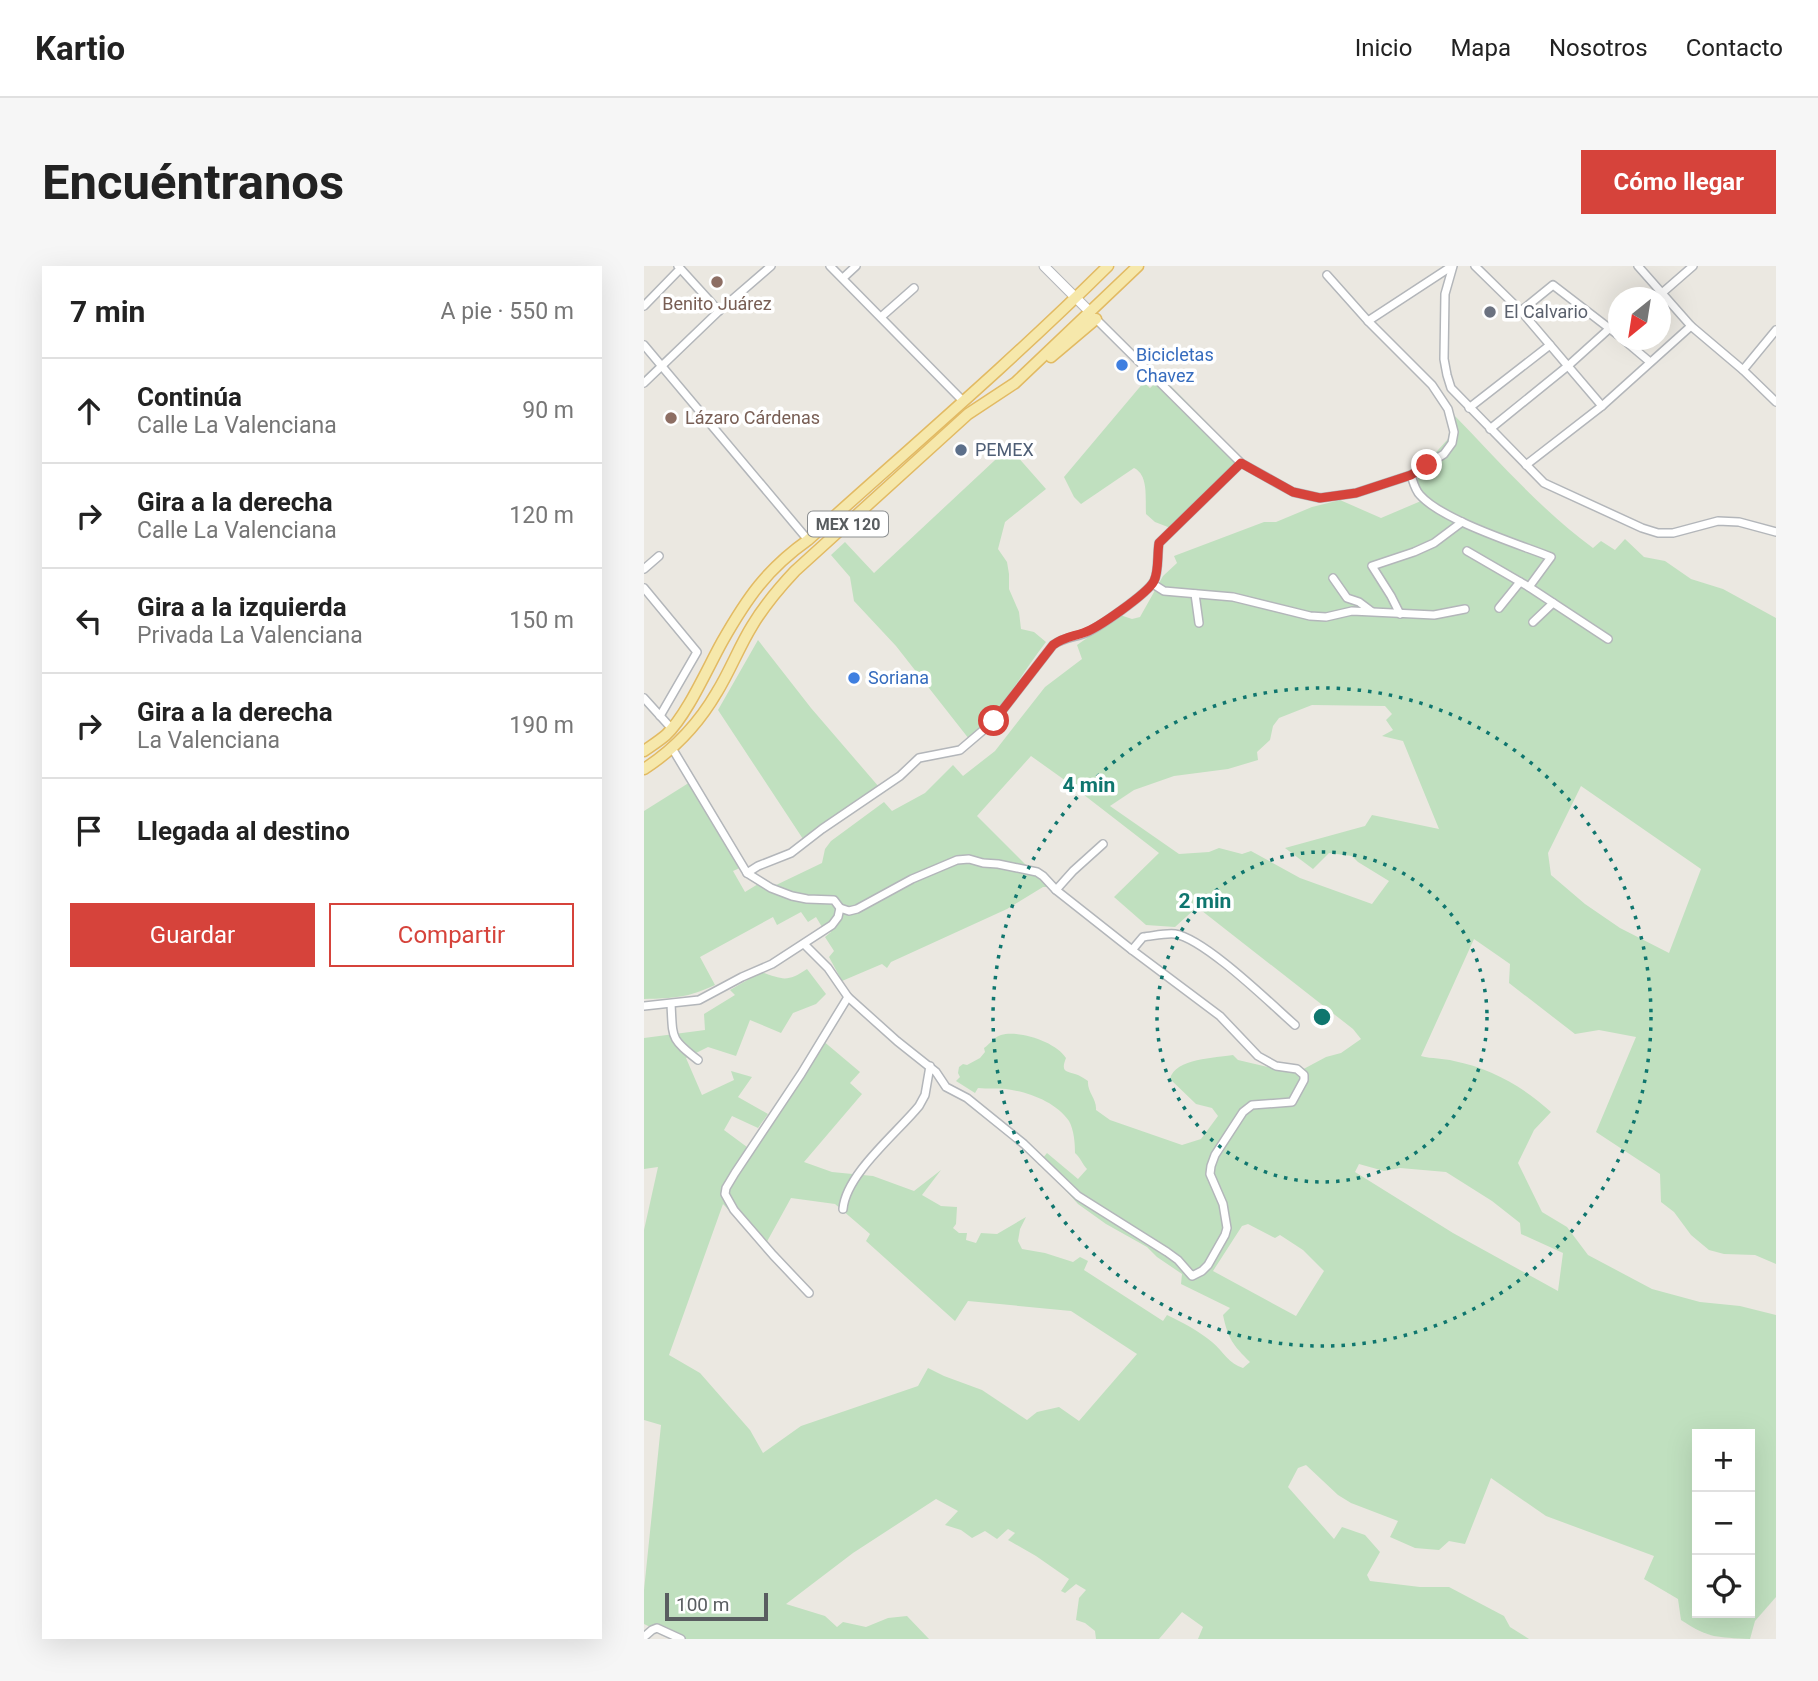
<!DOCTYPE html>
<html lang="es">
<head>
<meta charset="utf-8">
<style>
  body { margin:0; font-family:Roboto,sans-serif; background:#f6f6f6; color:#222 }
  .controls { position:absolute; right:21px; bottom:21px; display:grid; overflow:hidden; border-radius:0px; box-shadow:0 7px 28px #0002 }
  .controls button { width:63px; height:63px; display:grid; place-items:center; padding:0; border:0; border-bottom:2px solid #e0e0e0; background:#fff; color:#222; font:35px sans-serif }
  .compass { position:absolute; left:964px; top:21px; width:63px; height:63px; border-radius:50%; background:#fff; box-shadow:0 7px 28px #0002; rotate:210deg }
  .scale { position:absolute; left:21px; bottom:18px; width:103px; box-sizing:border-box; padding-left:7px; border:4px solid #595d60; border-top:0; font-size:19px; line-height:24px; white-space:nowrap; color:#595d60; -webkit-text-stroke:5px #fff; paint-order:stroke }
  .stop { position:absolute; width:21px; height:21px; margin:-16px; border:5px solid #d6433b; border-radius:50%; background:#fff }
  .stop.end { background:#d6433b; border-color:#fff; box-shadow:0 2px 7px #0008 }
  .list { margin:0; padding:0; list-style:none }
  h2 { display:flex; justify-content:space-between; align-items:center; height:91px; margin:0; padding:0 28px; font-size:30px }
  h2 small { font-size:23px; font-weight:400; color:#767676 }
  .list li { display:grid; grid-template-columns:46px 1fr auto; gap:21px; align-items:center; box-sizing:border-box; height:105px; padding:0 28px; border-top:2px solid #e0e0e0 }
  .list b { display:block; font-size:26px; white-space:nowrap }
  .list p { margin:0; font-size:23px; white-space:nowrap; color:#767676 }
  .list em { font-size:23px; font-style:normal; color:#767676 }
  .actions { display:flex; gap:14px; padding:21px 28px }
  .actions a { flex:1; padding:16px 0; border:2px solid #d6433b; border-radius:0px; text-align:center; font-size:24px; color:#d6433b }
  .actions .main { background:#d6433b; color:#fff }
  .icon { flex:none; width:38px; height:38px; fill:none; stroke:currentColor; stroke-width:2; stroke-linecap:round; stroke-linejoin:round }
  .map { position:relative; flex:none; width:1132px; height:1373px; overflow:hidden; border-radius:0px }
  header { display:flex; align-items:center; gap:42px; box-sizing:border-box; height:98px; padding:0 35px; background:#fff; border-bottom:2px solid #e0e0e0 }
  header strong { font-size:33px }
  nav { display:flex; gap:38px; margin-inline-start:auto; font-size:24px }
  .intro { display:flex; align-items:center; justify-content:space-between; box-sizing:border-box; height:168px; padding:0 42px }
  h1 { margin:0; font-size:49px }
  .button { padding:18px 32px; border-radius:0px; background:#d6433b; color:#fff; font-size:24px; font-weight:700 }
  main { display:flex; gap:42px; padding:0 42px }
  aside { flex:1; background:#fff; border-radius:0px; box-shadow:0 7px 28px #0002 }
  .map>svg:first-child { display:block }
</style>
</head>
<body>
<header>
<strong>Kartio</strong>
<nav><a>Inicio</a><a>Mapa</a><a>Nosotros</a><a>Contacto</a></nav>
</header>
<div class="intro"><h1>Encuéntranos</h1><a class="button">Cómo llegar</a></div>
<main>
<aside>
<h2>7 min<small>A pie · 550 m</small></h2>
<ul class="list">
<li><svg class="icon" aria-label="ahead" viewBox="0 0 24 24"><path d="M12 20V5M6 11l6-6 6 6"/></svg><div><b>Continúa</b><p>Calle La Valenciana</p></div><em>90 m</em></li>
<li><svg class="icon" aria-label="right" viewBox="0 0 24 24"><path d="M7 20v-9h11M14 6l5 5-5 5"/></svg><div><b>Gira a la derecha</b><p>Calle La Valenciana</p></div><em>120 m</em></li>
<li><svg class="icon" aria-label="left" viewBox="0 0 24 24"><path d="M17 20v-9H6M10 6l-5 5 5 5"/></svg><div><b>Gira a la izquierda</b><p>Privada La Valenciana</p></div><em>150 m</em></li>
<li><svg class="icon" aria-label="right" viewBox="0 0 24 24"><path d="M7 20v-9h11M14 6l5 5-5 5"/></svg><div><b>Gira a la derecha</b><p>La Valenciana</p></div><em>190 m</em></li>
<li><svg class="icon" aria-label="arrive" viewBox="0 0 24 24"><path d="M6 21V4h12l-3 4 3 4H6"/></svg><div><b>Llegada al destino</b></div></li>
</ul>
<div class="actions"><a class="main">Guardar</a><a>Compartir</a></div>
</aside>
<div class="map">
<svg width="1132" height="1373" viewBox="0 0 1132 1373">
  <rect width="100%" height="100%" fill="#ebe8e1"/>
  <g fill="#c0e0bf" fill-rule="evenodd">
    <path d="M518,111L594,188L597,197L529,263L511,256L502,248C501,233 505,209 490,202L437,238L430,231L420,211L500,116L506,122Z"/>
    <path d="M809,148C854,194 897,244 949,282L957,275L971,284L981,273L1000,291L1021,295L1047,313L1079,323L1132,352V998L1111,989L1080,988L1065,984L1047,969L1030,946L1017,936L1016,908L952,866L992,771L955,764L931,768L865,717L866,698L830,673L777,790C788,793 799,792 810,795C846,802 880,821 907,846L890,864L874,897L898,946L923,961L944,989L1008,1023L1056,1036L1096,1040L1132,1049V1331L1111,1355L1106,1373C1073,1371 1066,1373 1037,1354L1034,1333L1000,1313L1010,1290L902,1250L847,1212L821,1278L805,1275L795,1284L771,1282L746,1271L754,1255L707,1237L694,1229L662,1199L654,1202L644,1221L690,1273L698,1261L721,1269L736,1286L723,1309L726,1315L776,1321H805L860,1350L866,1361L885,1373H554L559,1361L538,1346L515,1373H452L451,1365L441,1357L432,1354L435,1332L442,1324L432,1318L421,1327L417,1325L425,1313L392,1290L364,1274L371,1267L364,1263L353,1273L341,1265L328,1272L317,1264L301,1259L314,1245L292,1233L209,1287L142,1338L181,1350L193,1361L199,1356L222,1361L244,1352L263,1350L285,1373H31L0,1358V1324L17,1159L0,1154V964L14,901L0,903V772L61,764L60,748L91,729L86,724L117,706C138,713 143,717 163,703L182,728L172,738L149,747L137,767L106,754L92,790L64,781L42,792L58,829L90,814L87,805L108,811L94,831L124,848L114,862L88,850L80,864L107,884L178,774L216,806L206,817L218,828L160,896L188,906L229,910L270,925L297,904L278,929L297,940L313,941L312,958L309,962L315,967H323L322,974L332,977L337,967L353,968L382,951L376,963L374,975L378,983L401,987L429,996L436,991L444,995L440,1004L519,1055L523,1049C538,1056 555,1065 568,1076C579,1085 585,1098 599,1102L606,1096C589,1079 584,1073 579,1049L586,1042L537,1018L538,1008L513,991L503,981L462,958L434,938L407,908L394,898L403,887L434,913L443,903C438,898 437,892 431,887C431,877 430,864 425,855C412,836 385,826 362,823C353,822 344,823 334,822L331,827L312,815L316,811L314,807L315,801L319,798L323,799L336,792L341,786L340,782C346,778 350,771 357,769C375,764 412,776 422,792C416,807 423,805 434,809C438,811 441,813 444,815C443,826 453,833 452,844L466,854L538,879L557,873L574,850L568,842L552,838L526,813C531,792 572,792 589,789L594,794L632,803L654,806L682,791L697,787L717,773L709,763L553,641L531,661L502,659L470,631L515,587L422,515L387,490L333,550L404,621H399L363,643L247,696L243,702L238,698L198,715L185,691L190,685L181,671L187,666L183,659L178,661L172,651L164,656L157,646L133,659L129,651L56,691L71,719C43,732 31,732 0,733V545L51,513L100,600L89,605L101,626L119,615L130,620L178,597L181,583L187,575L240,536L248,545L281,527L309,499L319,510L351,485L401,421L438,393L433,379L476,349L488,353L496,351L519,310L533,297L530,290L620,256H632L668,241L696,234L737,252L777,235L772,200L785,194L804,173ZM668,439L741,440L748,448L742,454L749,464L738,470L759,475L795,563L728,549L721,560L641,582L669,603L685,587L708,590L714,596L745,615L728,638L656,612L607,585L598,588L575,582L565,586L535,588L466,540L490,524L530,510L584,503L614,494L613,486L626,474L629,460L635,452ZM937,520L1057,603L1025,687L976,662L941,638L907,609L904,587ZM715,898L740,905L756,902L802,906L848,935L876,957L877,968L919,987L914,1025L809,967L711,906ZM147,932L191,938L226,968L222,975L311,1055L324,1035L427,1045L493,1088L435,1155L415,1141L393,1146L383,1154L338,1124L300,1110L284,1102L274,1120L157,1160L119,1187L106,1164L56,1107L25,1089L79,938L120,981ZM604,958L631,972L636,969L659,984L680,1005L652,1050L569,1005L598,960ZM1053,1168H1106V1347H1053Z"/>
    <path d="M365,181L402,223L361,256L354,283L363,296L365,308V323L375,346L377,363L390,366L402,376C377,408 357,447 325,473L252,380L210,335L206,311L187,289L201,276L230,307Z"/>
    <path d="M114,374L167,442L235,521L159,573L74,444Z"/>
  </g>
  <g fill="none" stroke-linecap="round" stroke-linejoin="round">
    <g stroke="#b3b6ba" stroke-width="10">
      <g id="minor">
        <path d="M34,0L75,45"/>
        <path d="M186,0L319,135"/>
        <path d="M809,0L801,28L800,93L803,109L807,122L900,217L998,262L1014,267H1029L1074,255L1095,256L1132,266"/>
        <path d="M831,0L877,45L958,140"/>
        <path d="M994,0L1047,60L1099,104L1132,136"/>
        <path d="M199,12L212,0"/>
        <path d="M1018,27L1049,0"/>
        <path d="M0,40L36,3"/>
        <path d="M877,45L909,19L974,69"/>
        <path d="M237,51L270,22"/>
        <path d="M451,52L597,197L649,226L676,232L712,227L767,209L800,188L808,177L810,166L804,143L788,119L724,55L683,9"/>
        <path d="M724,55L808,0"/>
        <path d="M980,74L1006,96"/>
        <path d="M0,79L164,274"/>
        <path d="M1099,104L1132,64"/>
        <path d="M0,117L75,45L127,0"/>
        <path d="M825,142L906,79"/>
        <path d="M846,163L925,99L966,62"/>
        <path d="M882,199L958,140L1047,60"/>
        <path d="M767,209C769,215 771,224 776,229C798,254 874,278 907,291L885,321"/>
        <path d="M823,285L885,321L964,373"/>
        <path d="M0,303L15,290"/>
        <path d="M689,312L703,332L715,336L727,345"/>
        <path d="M509,318L520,325L589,331L666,350L682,351L708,345L790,349L821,343"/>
        <path d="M0,322L53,386L16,450"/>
        <path d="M551,328L555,357"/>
        <path d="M855,342L876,316"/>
        <path d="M756,348L747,330L728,300L770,286L790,277L818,256"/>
        <path d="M889,356L909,337"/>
        <path d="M0,432L28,463"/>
        <path d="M103,607L114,600L147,587L178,563L256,510L275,492L316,484L350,455L409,379C420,371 427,372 439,368C453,363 504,327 510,315C515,306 513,289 515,277L597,197"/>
        <path d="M412,624L429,605L459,578"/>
        <path d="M160,678L184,702L204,731L253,775L292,806L302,821L323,832L380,878L434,930L523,986L534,994L548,1010L558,1005L564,999L581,969L583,962L579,938L566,908L567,900L571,889L599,846L608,839L648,836L660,814V809L653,803L632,800L614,790L576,750L488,684L412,624L399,610L393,606L354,598L339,597L325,593L313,594L268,613L213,643L205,645L196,642"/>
        <path d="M488,684L499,671C509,670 521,667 531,668C561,673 626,737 651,759"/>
        <path d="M27,738C29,773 26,772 54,794"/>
        <path d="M0,740L55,734L98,711L128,698L188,659L194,651L196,642L190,634L163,633L148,630L127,622L103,607L28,482"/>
        <path d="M199,943C202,908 253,867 275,840L281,829L286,800"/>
        <path d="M165,1027L129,989L90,944L81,928L82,922L91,907L157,808L204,731"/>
        <path d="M0,1371L8,1364L13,1362L37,1373"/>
      </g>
    </g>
    <g stroke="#b3b6ba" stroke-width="11">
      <path id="tertiary" d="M400,0L445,45"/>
    </g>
    <g stroke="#e2ba63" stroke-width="13">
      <g id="primary">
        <path d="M407,91L452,53"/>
        <path d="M0,485C7,480 15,475 22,469C43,449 63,403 78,376C103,332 123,303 164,274C265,183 368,95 464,0"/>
        <path d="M0,503C31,483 55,457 73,426C86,405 95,381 108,360C120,340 135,322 151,305L324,148L371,117L494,0"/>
      </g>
    </g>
    <use href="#minor" stroke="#fff" stroke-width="7"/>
    <use href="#tertiary" stroke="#fff" stroke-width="9"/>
    <use href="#primary" stroke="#f6e8ab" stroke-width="10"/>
  </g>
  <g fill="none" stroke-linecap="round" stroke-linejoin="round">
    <path stroke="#d6433b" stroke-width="9" d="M350,455L409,379C420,371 427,371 439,367C453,363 504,327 510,315C515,305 513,289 515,277L597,197L649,226L676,232L712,227L767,209L783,199"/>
  </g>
  <g fill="none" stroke="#0f766e" stroke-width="3.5" stroke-dasharray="3.5 7">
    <circle cx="678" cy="751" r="165"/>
    <circle cx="678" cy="751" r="329"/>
  </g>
  <g fill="#8d6e63" stroke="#fff" stroke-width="2.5">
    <circle cx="73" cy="16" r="7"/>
    <circle cx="27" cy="152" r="7"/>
  </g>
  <circle fill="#6b7280" stroke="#fff" stroke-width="2.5" cx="846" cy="46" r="7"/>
  <g fill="#3f7fe0" stroke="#fff" stroke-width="2.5">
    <circle cx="478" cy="99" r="7"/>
    <circle cx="210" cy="412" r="7"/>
  </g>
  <circle fill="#5c6f8a" stroke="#fff" stroke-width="2.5" cx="317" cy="184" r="7"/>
  <g text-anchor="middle" stroke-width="7" stroke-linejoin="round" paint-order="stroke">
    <rect fill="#fff" stroke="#8b8e90" stroke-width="2" x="164" y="245.5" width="80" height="25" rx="5"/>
    <g font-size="16" font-weight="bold" fill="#595d60">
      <text x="204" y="264">MEX 120</text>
    </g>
    <g font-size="18" fill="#785e54" stroke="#fff">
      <text x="73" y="44">Benito Juárez</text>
      <text x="41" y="158" text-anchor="start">Lázaro Cárdenas</text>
    </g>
    <g font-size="18" fill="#5b616d" stroke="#fff" text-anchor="start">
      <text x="860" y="52">El Calvario</text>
    </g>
    <g font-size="18" fill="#366cbe" stroke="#fff" text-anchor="start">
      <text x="492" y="95">Bicicletas<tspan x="492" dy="21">Chavez</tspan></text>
      <text x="224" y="418">Soriana</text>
    </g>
    <g font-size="18" fill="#4e5e75" stroke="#fff" text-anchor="start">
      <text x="331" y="190">PEMEX</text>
    </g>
  </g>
  <circle cx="678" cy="751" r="10" fill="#0f766e" stroke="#fff" stroke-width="3.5"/>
  <g font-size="21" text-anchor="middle" font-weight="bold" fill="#0f766e" stroke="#fff" stroke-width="7" stroke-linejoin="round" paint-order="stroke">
    <text x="445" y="526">4 min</text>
    <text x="561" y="642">2 min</text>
  </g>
</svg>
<div class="controls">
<button>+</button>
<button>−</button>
<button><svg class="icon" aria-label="locate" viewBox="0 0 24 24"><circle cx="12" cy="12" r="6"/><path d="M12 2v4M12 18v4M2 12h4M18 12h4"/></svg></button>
</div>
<svg class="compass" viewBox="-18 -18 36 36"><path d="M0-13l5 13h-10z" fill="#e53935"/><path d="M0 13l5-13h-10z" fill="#767676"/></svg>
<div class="scale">100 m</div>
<div class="stop" style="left:350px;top:455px"></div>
<div class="stop end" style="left:783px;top:199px"></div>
</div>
</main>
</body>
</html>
